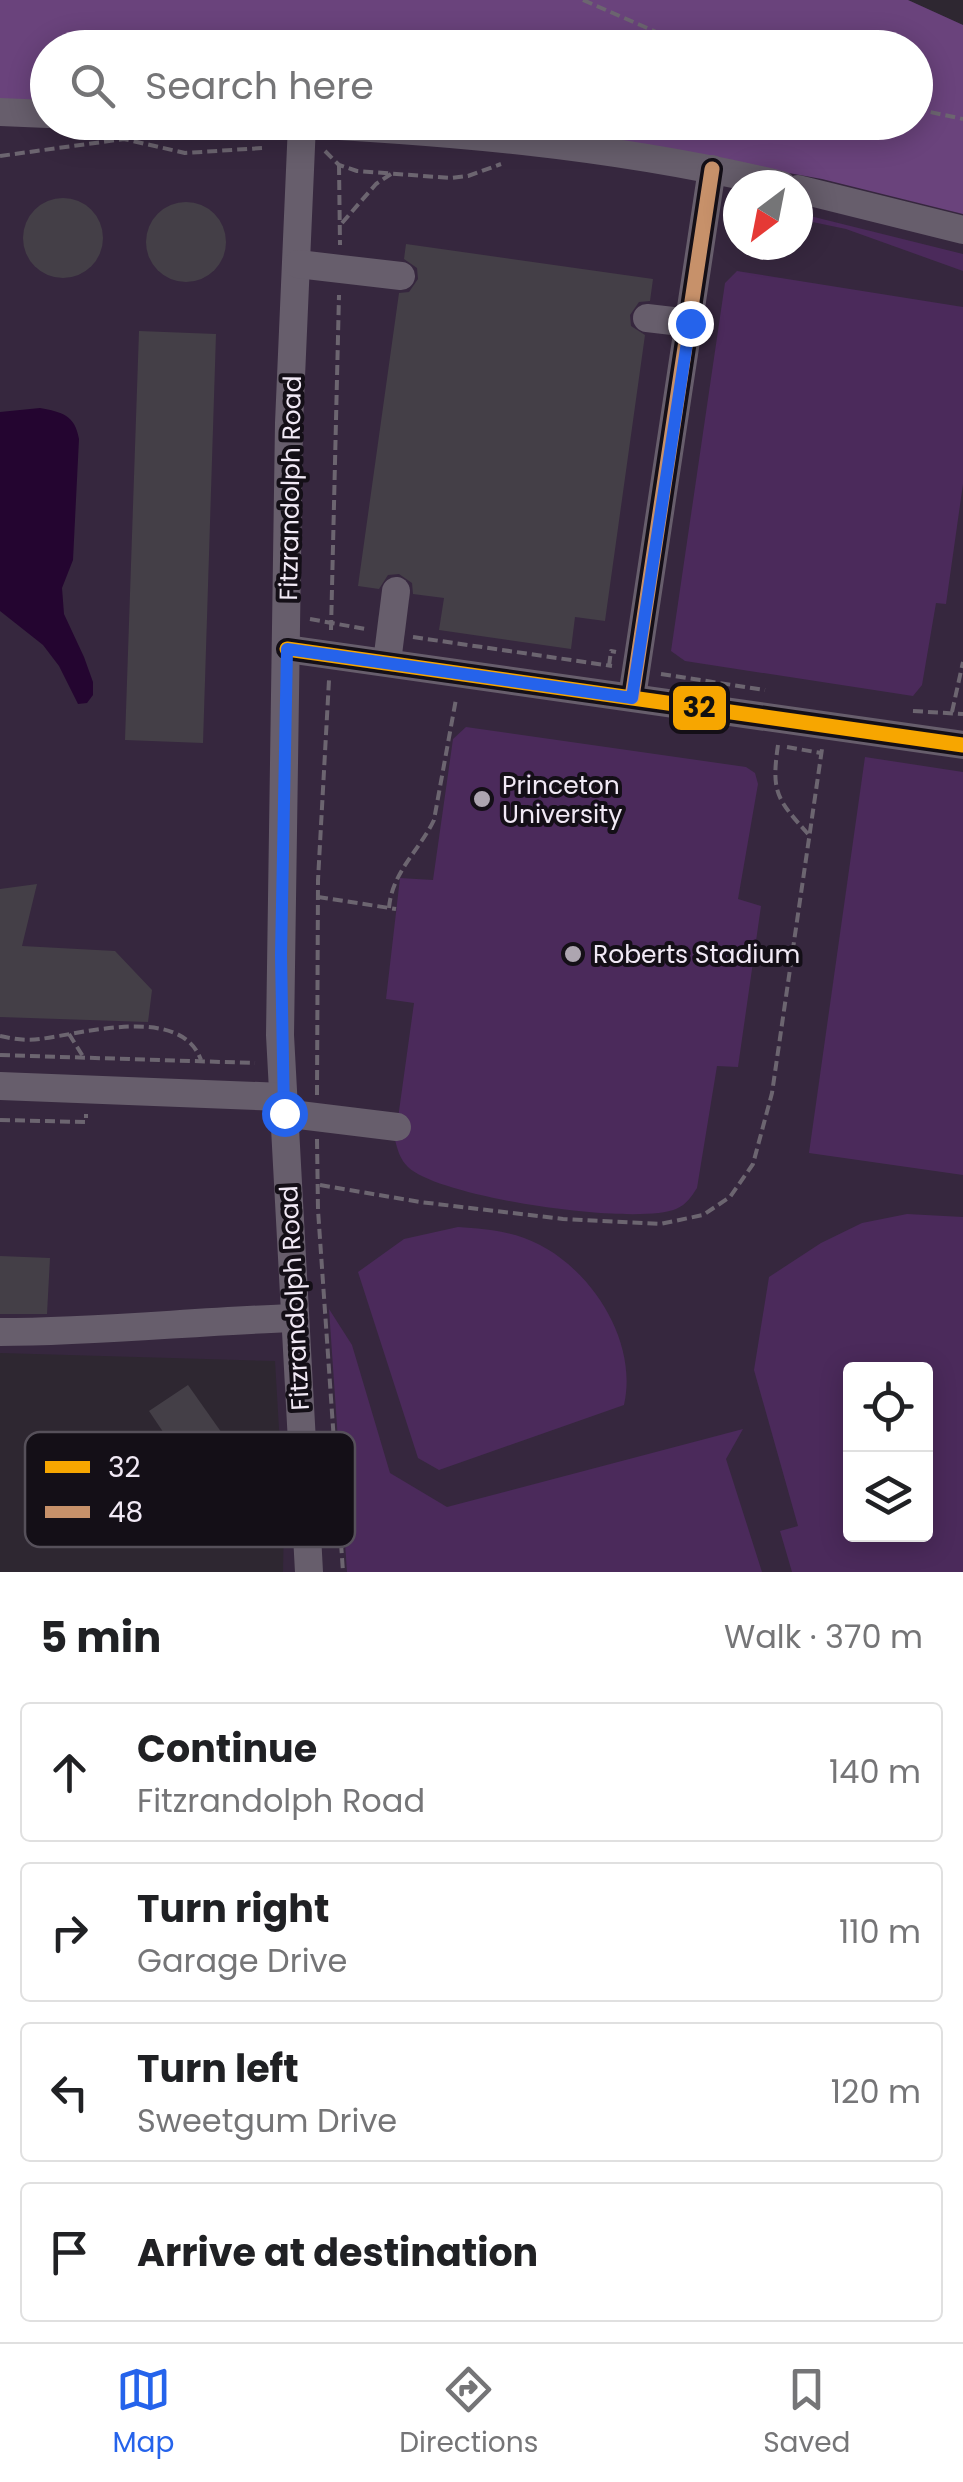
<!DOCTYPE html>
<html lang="en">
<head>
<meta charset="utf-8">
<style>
  body { margin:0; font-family:Poppins,sans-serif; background:#f6f6f6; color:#202124 }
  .controls { position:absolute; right:30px; bottom:30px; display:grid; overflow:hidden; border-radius:10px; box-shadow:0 5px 25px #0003 }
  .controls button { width:90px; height:90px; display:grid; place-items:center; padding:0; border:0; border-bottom:2px solid #e0e0e0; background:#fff; color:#202124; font:50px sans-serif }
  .compass { position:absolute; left:723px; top:170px; width:90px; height:90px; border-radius:50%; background:#fff; box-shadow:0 5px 25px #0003; rotate:212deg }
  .stop { position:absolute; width:30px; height:30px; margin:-22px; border:8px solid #2563eb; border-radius:50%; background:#fff }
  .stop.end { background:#2563eb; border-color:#fff; box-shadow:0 2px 10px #0008 }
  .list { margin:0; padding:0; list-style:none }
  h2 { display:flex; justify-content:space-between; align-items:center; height:130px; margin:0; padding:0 40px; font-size:42px }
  h2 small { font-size:32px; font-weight:400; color:#757577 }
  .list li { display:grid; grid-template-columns:65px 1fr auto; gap:30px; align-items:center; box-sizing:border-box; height:140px; margin:0 20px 20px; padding:0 20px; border:2px solid #e0e0e0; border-radius:10px }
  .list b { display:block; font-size:38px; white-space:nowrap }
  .list p { margin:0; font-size:32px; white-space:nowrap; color:#757577 }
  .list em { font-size:32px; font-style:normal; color:#757577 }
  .icon { flex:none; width:55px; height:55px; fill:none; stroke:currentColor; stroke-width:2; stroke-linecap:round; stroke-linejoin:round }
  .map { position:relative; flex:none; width:963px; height:1572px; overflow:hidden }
  .search { position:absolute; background:#fff; box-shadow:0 5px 25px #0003; left:30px; right:30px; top:30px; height:110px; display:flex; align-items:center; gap:25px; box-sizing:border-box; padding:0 35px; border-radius:55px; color:#757577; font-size:38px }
  .sheet { height:770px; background:#fff }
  nav { display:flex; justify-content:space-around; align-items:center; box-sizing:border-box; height:140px; border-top:2px solid #e0e0e0; background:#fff; font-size:28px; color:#757577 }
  nav a { display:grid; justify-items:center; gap:5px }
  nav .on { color:#2563eb }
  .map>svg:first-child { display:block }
</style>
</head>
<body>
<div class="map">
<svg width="963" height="1572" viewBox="0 0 963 1572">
  <rect width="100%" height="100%" fill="#2e2731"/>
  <path fill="#36273e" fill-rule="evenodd" d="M0,0H908L963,25V1572H283L284,1515L275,1361L0,1353ZM48,48H916V122H48ZM738,185H798V245H738ZM850,1370H926V1534H850Z"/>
  <g fill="#4b2a5b" fill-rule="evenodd">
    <path d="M798,213L963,254V271L846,229L798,219Z"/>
    <path d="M737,271L963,307V484L946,604L936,603L922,685L913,696L685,661L671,651L725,283Z"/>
    <path d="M466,727L746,767L755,773L758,784L738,899L761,906L738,1067L717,1066L697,1188C691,1197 687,1204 676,1209C635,1226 440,1198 408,1167C400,1159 398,1151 395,1140L414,1003L386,999L400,878L433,880L453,739Z"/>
    <path d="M865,757L963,772V1175L809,1153Z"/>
    <path d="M907,1214L963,1217V1572H792L780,1531L798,1526L754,1370L769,1277L821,1243L862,1223ZM850,1370H926V1534H850Z"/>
    <path d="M458,1227C486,1229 514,1231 540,1245C594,1273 638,1343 624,1405L439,1470L418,1458L358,1272L404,1239Z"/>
    <path d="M329,1309L352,1345L390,1473L447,1507L743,1429L726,1459L762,1572H347Z"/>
  </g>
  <path fill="#6a437c" d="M0,0H908L963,25V214L822,179L611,141L466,123L916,122V48H48L47,103L0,100Z"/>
  <path fill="#240530" d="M40,408C62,412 75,415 79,439L73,560L62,588L64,614L84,657L93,682V695L87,703L78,704L59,666L43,645L0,611V412Z"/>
  <g fill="#443f47">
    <circle cx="63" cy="238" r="40"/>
    <circle cx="186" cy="242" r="40"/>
    <path d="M406,244L653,279L650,301L639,302L630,315L631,326L645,335L605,621L575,617L571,649L439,630L444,598L413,594L412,583L399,574L388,575L379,589L358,586L399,293L409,292L418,279L417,268L404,259Z"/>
    <path d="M139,331L216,334L203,743L125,740Z"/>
    <path d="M37,884L22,946L115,951L152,990L148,1022L0,1017V889Z"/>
    <path d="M0,1256L50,1258L47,1314H0Z"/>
    <path d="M188,1385L224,1436L184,1463L149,1411Z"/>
  </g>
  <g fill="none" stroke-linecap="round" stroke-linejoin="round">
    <g stroke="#6c6570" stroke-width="4" stroke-dasharray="10 5" stroke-linecap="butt">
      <path d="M583,0L693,48"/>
      <path d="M916,109L963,119"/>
      <path d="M325,151L339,165L357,171L451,178L468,176L501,164"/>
      <path d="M0,156L124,139L185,153L262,148"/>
      <path d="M339,165L340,245"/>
      <path d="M342,223L376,184L391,174"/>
      <path d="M310,619L365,629"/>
      <path d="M331,630L339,295"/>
      <path d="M413,637L612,666"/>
      <path d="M609,666L611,651L616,652"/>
      <path d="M661,674L765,690"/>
      <path d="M913,711L963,714"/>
      <path d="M952,712L963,662"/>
      <path d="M778,745C771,793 777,799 808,834"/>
      <path d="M787,747L821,753"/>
      <path d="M318,897L396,909"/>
      <path d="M389,908C392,872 419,851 434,820L456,699"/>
      <path d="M69,1034L84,1058"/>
      <path d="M0,1036C13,1039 26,1041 40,1039C81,1034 181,1004 201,1060"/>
      <path d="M0,1055L255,1063"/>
      <path d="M317,1095L318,880L329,680"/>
      <path d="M0,1120L86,1122V1114"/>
      <path d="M317,1139L318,1210L343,1572"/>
      <path d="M320,1185L420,1202L563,1219L660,1224L703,1215L730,1197L753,1164L772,1093L822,749"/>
    </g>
    <g stroke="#675e6c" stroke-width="28">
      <path d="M0,112L48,114"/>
      <path d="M262,122C436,130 612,144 782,185"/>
      <path d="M302,124L289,423L280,1035L309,1572"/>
      <path d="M798,189L963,230"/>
      <path d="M298,264L401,276"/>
      <path d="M647,318L690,323"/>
      <path d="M287,649L963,745"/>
      <path d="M387,662L396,591"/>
      <path d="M632,697L712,169"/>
      <path d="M0,1086L283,1097"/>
      <path d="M283,1113L397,1127"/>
      <path d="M0,1332C99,1332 197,1321 295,1318"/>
    </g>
    <g stroke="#140f17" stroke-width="22">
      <path id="bus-1" d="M287,649L963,745"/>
    </g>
    <g stroke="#140f17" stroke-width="22">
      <path id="bus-2" d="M632,697L712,169"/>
    </g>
    <use href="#bus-1" stroke="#f7a600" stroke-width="15"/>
    <use href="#bus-2" stroke="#c7916a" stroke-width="15"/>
  </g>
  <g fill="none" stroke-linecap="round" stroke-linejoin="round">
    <path stroke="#2563eb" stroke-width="12" d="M284,1113L281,955L287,649L632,698L690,323"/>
  </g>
  <g fill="#ada5b0" stroke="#140f17" stroke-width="4">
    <circle cx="482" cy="799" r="10"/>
    <circle cx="573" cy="954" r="10"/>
  </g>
  <g text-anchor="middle" stroke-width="8" stroke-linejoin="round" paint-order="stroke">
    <g font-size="25" fill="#f1e9f5" stroke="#140f17">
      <text transform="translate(290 488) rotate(-89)" y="9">Fitzrandolph Road</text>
      <text transform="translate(294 1298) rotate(-93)" y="9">Fitzrandolph Road</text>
    </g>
    <g font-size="25" fill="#f1e9f5" stroke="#140f17" text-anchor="start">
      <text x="502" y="794">Princeton<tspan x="502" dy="29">University</tspan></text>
      <text x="593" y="963">Roberts Stadium</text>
    </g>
  </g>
  <rect x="25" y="1432" width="330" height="115" rx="15" fill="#140f17" stroke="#56505a" stroke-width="2.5"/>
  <rect x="45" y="1461" width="45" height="12" fill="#f7a600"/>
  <rect x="45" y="1506" width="45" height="12" fill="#c7916a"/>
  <g font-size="28" fill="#f1e9f5">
    <text x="108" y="1477">32</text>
    <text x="108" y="1522">48</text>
  </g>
  <rect stroke="#140f17" stroke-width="4" x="671" y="684" width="57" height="48" rx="10" fill="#f7a600"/>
  <g font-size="28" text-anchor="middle" font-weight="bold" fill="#111">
    <text x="699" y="717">32</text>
  </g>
</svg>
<div class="controls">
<button><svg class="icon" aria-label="locate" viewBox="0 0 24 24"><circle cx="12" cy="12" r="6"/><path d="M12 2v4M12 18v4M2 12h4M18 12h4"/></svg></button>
<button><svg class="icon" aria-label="layers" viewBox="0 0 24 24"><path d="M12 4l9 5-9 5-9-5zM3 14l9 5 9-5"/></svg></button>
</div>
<svg class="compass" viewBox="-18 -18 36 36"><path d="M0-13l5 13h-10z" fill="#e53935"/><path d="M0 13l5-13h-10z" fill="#757577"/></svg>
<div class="stop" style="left:284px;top:1113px"></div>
<div class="stop end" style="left:690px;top:323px"></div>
<div class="search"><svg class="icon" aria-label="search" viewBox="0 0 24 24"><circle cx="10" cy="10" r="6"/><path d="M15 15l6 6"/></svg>Search here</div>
</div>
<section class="sheet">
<h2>5 min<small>Walk · 370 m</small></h2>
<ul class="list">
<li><svg class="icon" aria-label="ahead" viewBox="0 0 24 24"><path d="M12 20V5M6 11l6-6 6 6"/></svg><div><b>Continue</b><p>Fitzrandolph Road</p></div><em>140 m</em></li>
<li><svg class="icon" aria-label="right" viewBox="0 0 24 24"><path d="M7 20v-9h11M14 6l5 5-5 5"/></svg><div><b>Turn right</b><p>Garage Drive</p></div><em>110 m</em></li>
<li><svg class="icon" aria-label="left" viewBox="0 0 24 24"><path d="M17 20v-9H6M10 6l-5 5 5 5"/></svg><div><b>Turn left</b><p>Sweetgum Drive</p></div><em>120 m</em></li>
<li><svg class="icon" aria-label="arrive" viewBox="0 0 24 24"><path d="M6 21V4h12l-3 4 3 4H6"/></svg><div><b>Arrive at destination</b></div></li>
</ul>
</section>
<nav>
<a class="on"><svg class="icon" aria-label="map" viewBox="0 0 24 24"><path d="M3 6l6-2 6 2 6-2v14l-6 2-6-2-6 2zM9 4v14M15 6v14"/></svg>Map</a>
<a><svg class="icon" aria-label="directions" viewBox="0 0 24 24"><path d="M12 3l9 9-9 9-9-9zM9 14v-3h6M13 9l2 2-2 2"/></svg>Directions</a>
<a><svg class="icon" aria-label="saved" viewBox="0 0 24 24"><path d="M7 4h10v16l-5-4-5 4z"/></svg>Saved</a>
</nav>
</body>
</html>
